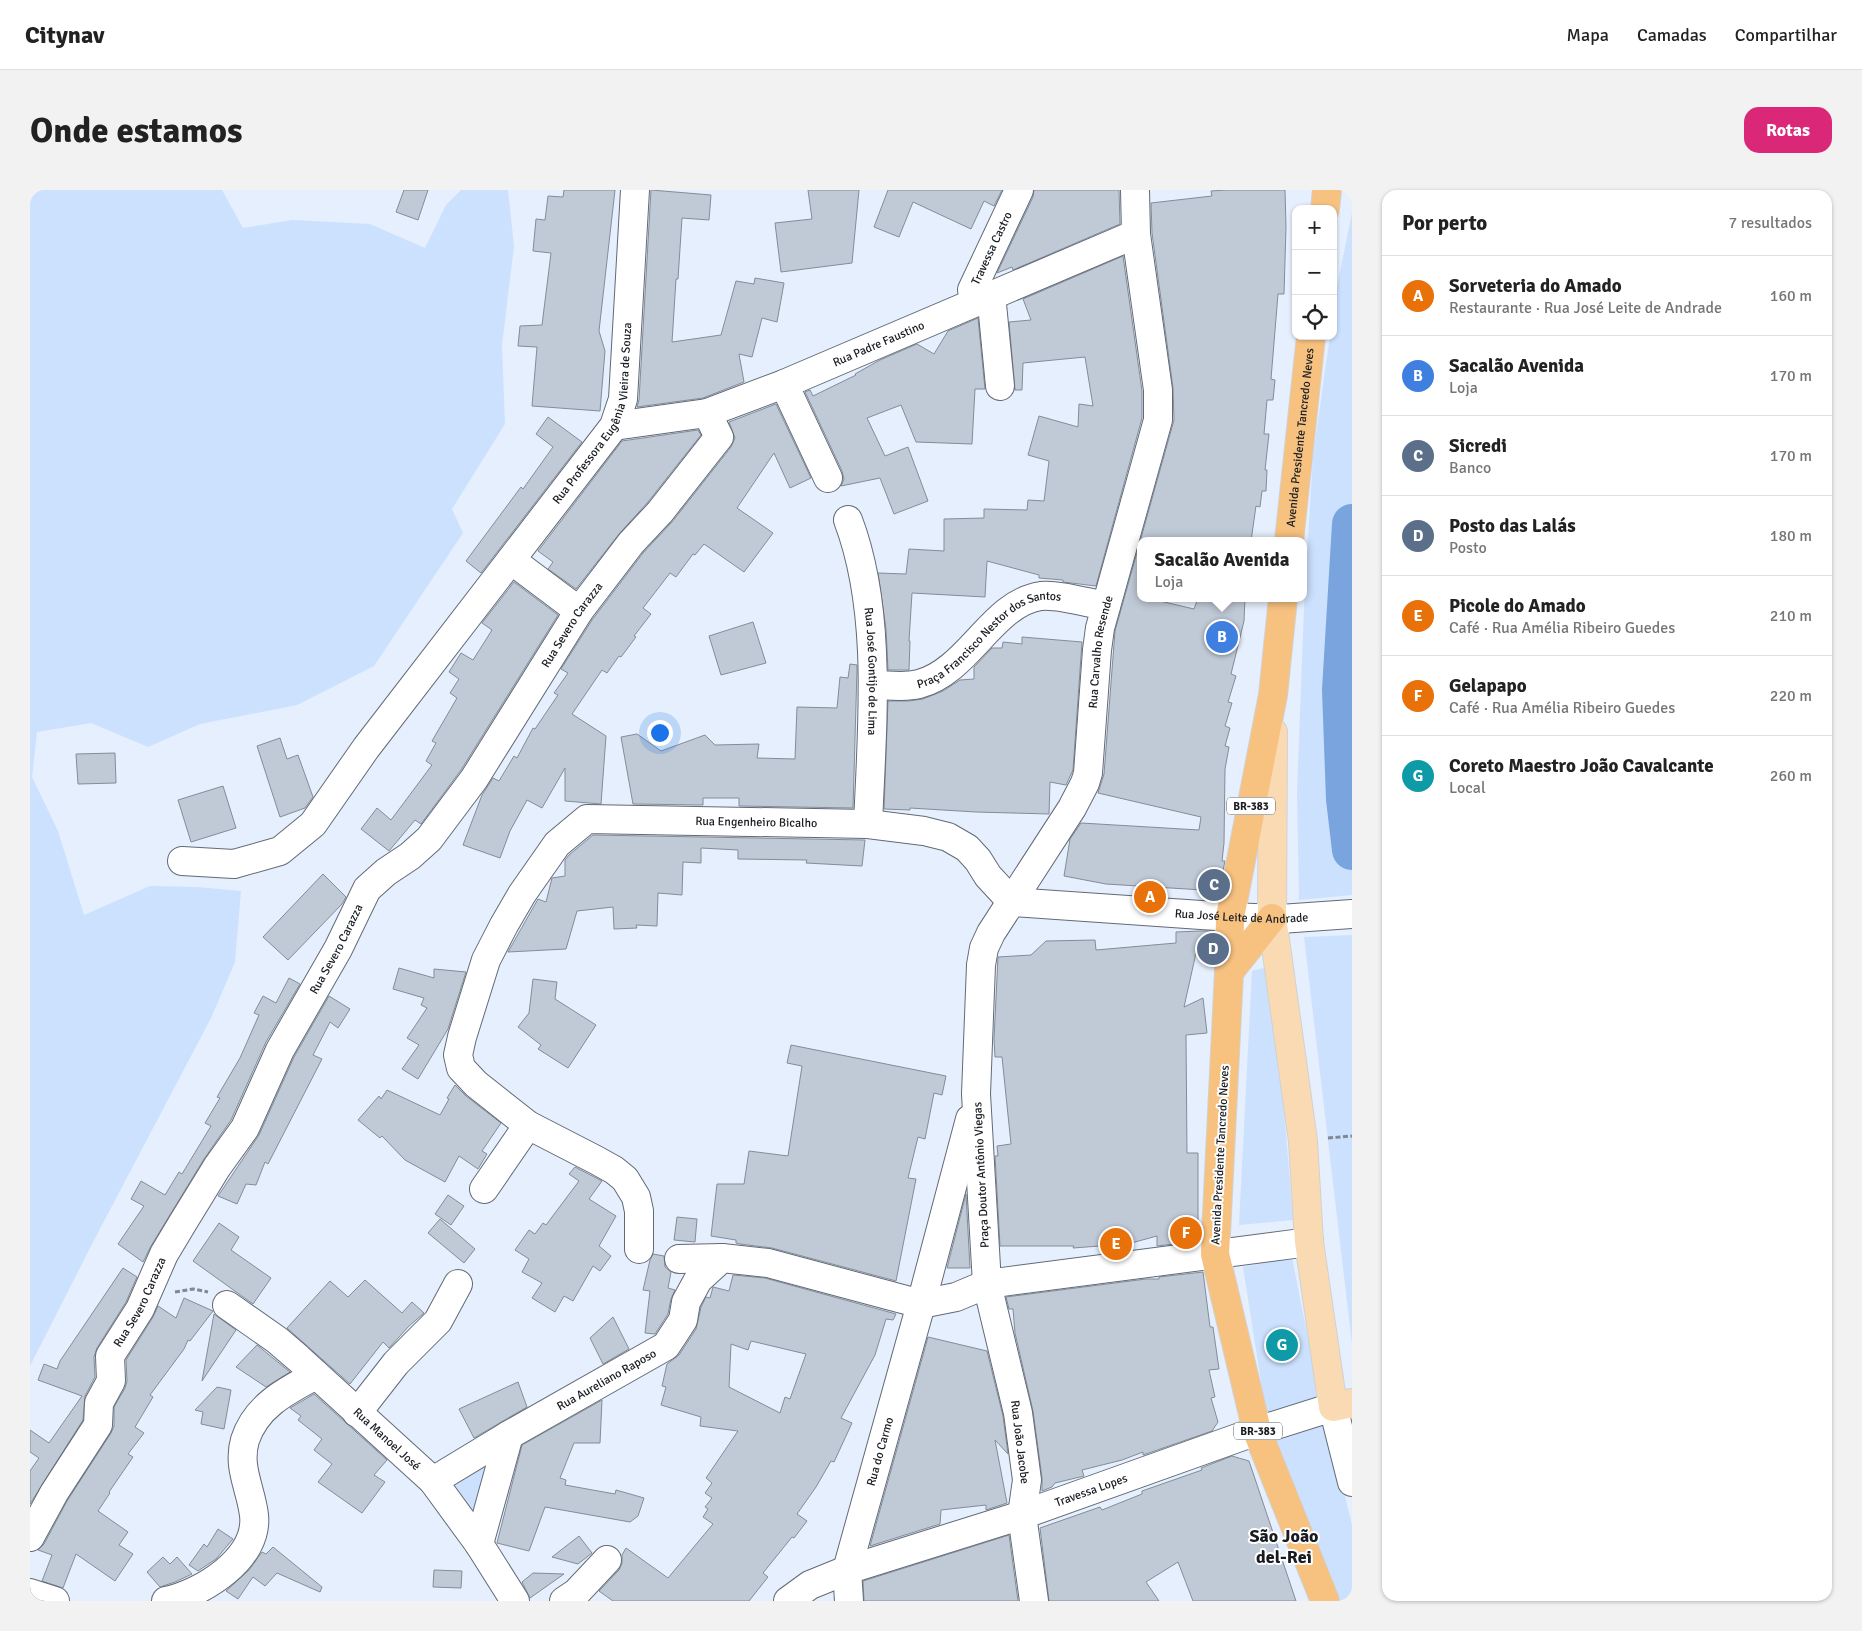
<!DOCTYPE html>
<html lang="pt">
<head>
<meta charset="utf-8">
<style>
  body { margin:0; font-family:Signika,sans-serif; background:#f2f2f2; color:#222 }
  .controls { position:absolute; right:15px; top:15px; display:grid; overflow:hidden; border-radius:10px; box-shadow:0 1px 4px #0004 }
  .controls button { width:45px; height:45px; display:grid; place-items:center; padding:0; border:0; border-bottom:1px solid #e0e0e0; background:#fff; color:#222; font:25px sans-serif }
  .you { position:absolute; left:629px; top:542px; width:18px; height:18px; margin:-12px; border:4px solid #fff; border-radius:50%; background:#1a73e8; box-shadow:0 0 0 8px #1a73e833 }
  .badge { display:grid; place-items:center; width:32px; height:32px; border-radius:50%; background:#db2777; color:#fff; font-size:16px; font-weight:700 }
  .pin { position:absolute; translate:-50% -50%; border:2px solid #fff; box-shadow:0 1px 5px #0006 }
  .popup { position:absolute; left:1107px; top:347px; width:170px; height:65px; box-sizing:border-box; display:grid; place-content:center; border-radius:10px; background:#fff; filter:drop-shadow(0 1px 4px #0005); font-size:16px; white-space:nowrap; color:#767676 }
  .popup b { font-size:19px; color:#222 }
  .popup::after { content:''; position:absolute; left:50%; top:100%; margin-left:-10px; border:10px solid transparent; border-top-color:#fff }
  .list { margin:0; padding:0; list-style:none }
  h2 { display:flex; justify-content:space-between; align-items:center; height:65px; margin:0; padding:0 20px; font-size:21px }
  h2 small { font-size:16px; font-weight:400; color:#767676 }
  .list li { display:grid; grid-template-columns:32px 1fr auto; gap:15px; align-items:center; box-sizing:border-box; height:80px; padding:0 20px; border-top:1px solid #e0e0e0 }
  .list b { display:block; font-size:19px; white-space:nowrap }
  .list p { margin:0; font-size:16px; white-space:nowrap; color:#767676 }
  .list em { font-size:16px; font-style:normal; color:#767676 }
  .icon { flex:none; width:28px; height:28px; fill:none; stroke:currentColor; stroke-width:2; stroke-linecap:round; stroke-linejoin:round }
  .map { position:relative; flex:none; width:1322px; height:1411px; overflow:hidden; border-radius:15px }
  header { display:flex; align-items:center; gap:30px; box-sizing:border-box; height:70px; padding:0 25px; background:#fff; border-bottom:1px solid #e0e0e0 }
  header strong { font-size:24px }
  nav { display:flex; gap:28px; margin-inline-start:auto; font-size:18px }
  .intro { display:flex; align-items:center; justify-content:space-between; box-sizing:border-box; height:120px; padding:0 30px }
  h1 { margin:0; font-size:35px }
  .button { padding:12px 22px; border-radius:15px; background:#db2777; color:#fff; font-size:18px; font-weight:700 }
  main { display:flex; gap:30px; padding:0 30px }
  aside { flex:1; background:#fff; border-radius:15px; box-shadow:0 1px 4px #0004 }
  .map>svg:first-child { display:block }
</style>
</head>
<body>
<header>
<strong>Citynav</strong>
<nav><a>Mapa</a><a>Camadas</a><a>Compartilhar</a></nav>
</header>
<div class="intro"><h1>Onde estamos</h1><a class="button">Rotas</a></div>
<main>
<div class="map">
<svg width="1322" height="1411" viewBox="0 0 1322 1411">
  <rect width="100%" height="100%" fill="#e5effd"/>
  <g fill="#cce1fe">
    <path d="M0,0H192L213,38L262,30L340,34L395,58L416,15L431,0H478L484,56L472,155L475,234L422,319L433,343L344,476L267,515L170,534L118,557L61,533L7,542L2,587L28,641L54,725L120,696L167,697L211,701L205,772L181,828L62,1054L0,1176Z"/>
    <path d="M1322,23V705L1269,710L1267,603L1274,418L1283,266L1300,146H1303L1305,106Z"/>
    <path d="M1322,745V1154L1274,747Z"/>
    <path d="M1233,778L1243,783L1263,1030L1209,1035L1222,781Z"/>
    <path d="M1262,1068L1292,1219L1238,1237L1213,1077Z"/>
    <path d="M1296,1229L1322,1335V1411H1306L1241,1246Z"/>
    <path d="M473,1258L447,1336L410,1292Z"/>
  </g>
  <g fill="none" stroke-linecap="round" stroke-linejoin="round">
    <path stroke="#79a4de" stroke-width="40" d="M1322,334L1312,500L1316,609L1322,660"/>
  </g>
  <g fill="#c0cad7" stroke="#838c99" fill-rule="evenodd">
    <path d="M374,0H398L388,30L366,22Z"/>
    <path d="M534,0H585L569,141L575,161L570,221L502,216L507,157L488,156L490,136L512,135L521,63L503,61L506,29L515,30L518,6L533,7Z"/>
    <path d="M621,0L681,5L679,30L652,28L648,89H646L642,152L691,145L706,91L724,94L725,88L754,93L747,132L732,128L722,167L709,164L714,192L673,208L607,217L609,210Z"/>
    <path d="M778,0H829L822,73L751,82L745,33L782,29Z"/>
    <path d="M858,0H972L964,16L954,11L941,39L883,12L869,47L844,37Z"/>
    <path d="M1004,0H1089L1090,34L983,80L982,77L967,83L1003,7Z"/>
    <path d="M1197,0H1255L1256,37L1254,104H1248L1241,189L1245,190L1243,210H1237L1234,244H1239L1235,280H1237L1236,301H1232L1230,317L1226,316L1221,351H1111V408H1130V411L1164,419L1168,408H1215L1214,431L1201,484L1206,486L1198,512L1202,513L1195,536L1200,538L1195,556L1199,557L1195,579L1194,653L1192,671H1195L1189,701L1076,694L1034,686L1040,649L1051,633L1169,640L1171,627L1068,603L1074,584L1085,441L1144,230L1143,198L1122,43L1121,13L1182,6L1181,1Z"/>
    <path d="M1093,66L1112,201V228L1066,396L1033,392V390L1009,388V385L957,371L955,407L882,403L879,451H880L879,480H858L856,439L848,383L876,384L879,359L914,361V329L954,328V319L997,320L998,310L1014,311L1019,271L998,265L1009,226L1048,237L1049,214L1063,216L1055,167L993,173L992,200H985L979,132L1001,130L993,109Z"/>
    <path d="M948,128L955,199H945L942,254L886,252L871,215L837,228L855,266L878,257L898,311L864,324L850,288L811,296L814,289L812,281L775,202L780,200L783,206L826,185L825,184L850,170L887,154L904,164L918,141Z"/>
    <path d="M746,214L781,288L760,298L744,263L707,318L743,343L714,382L674,354L665,365L663,364L646,387L640,383L613,418L621,424L604,446L606,447L591,467L589,466L577,483L572,480L542,524L576,546L571,614L535,611V578L512,618L497,610L480,641L470,668L433,655L452,605L463,588L469,591L484,566L487,568L503,538L505,539L528,505L524,503L538,483L531,479L562,430L613,363L642,332L701,257L705,248L699,232Z"/>
    <path d="M518,227L552,252L451,383L436,371L491,297L493,299L523,257L506,244Z"/>
    <path d="M668,240L671,245L618,312L589,344L546,399L518,379L523,372L508,361L592,251Z"/>
    <path d="M484,392L528,425L431,580L391,634L385,630L359,661L331,639L347,618L361,630L402,575L396,571L406,553L402,551L427,508L420,503L429,489L419,482L431,463L443,470L462,440L452,433Z"/>
    <path d="M723,432L736,473L691,485L679,446Z"/>
    <path d="M992,447L1052,452L1043,580L1036,595L1020,592L1019,624L946,622L880,618V620L854,619L858,511H879L893,509L913,501L930,490L944,489V477L962,458H972L973,452L992,454Z"/>
    <path d="M820,474L827,475V480L823,618L709,616V608H673V615L603,614L591,547L607,544L631,561L675,545L685,555L729,554L727,568L765,569L767,517L807,518L810,487L818,488Z"/>
    <path d="M250,548L257,569L268,565L283,607L275,618L250,627L227,556Z"/>
    <path d="M85,563L86,593L48,594L46,564Z"/>
    <path d="M193,596L206,638L161,652L148,610Z"/>
    <path d="M563,645L835,650L832,676L776,673L777,670L708,669V660L671,658V673L653,672L652,705L628,703L627,736L606,735L607,738L584,739L583,717L547,721L536,759L478,762L508,709L516,712L522,688L535,686V670L539,665Z"/>
    <path d="M293,684L316,707L312,714L258,770L233,747Z"/>
    <path d="M1170,741H1182L1183,762L1166,763L1154,817L1173,808L1177,843L1156,845L1157,963H1168V1051L1127,1056V1046L1083,1058V1055L1043,1058L1044,1056H970L965,966H968L967,956L981,954L972,867H965L964,849L968,767L1001,765L1016,751L1065,750L1066,760L1146,753V742Z"/>
    <path d="M369,778L404,788V779L436,782L418,839L388,889L372,879L389,855L377,848L397,818L391,815L394,808L363,799Z"/>
    <path d="M259,788L270,794L236,852L201,930L174,969L121,1056L113,1072L88,1054L114,1016L101,1009L111,991L135,1005L149,982L152,984L181,936L175,933L190,908L187,907L210,868L229,825L224,823L233,806L246,813Z"/>
    <path d="M503,789L527,792L525,809L566,835L538,878L508,859L511,855L488,837L499,823Z"/>
    <path d="M299,806L320,819L308,838L300,832L283,865L292,869L238,974L235,972L226,995L216,994L207,1014L188,1006L229,945L264,867Z"/>
    <path d="M761,855L916,886L912,905L904,903L895,949L888,947L878,988L886,989L866,1091L742,1058L710,1054L706,1053V1050L681,1046L687,994H714L719,961L758,966L772,876L757,873Z"/>
    <path d="M425,895L436,906L471,933L452,961L457,964L448,979L429,966L415,992L375,970L352,946L350,948L328,930L349,906L351,909L357,900L410,925L419,909L417,908Z"/>
    <path d="M545,977L572,991L559,1009L586,1026L569,1056L581,1066L570,1081L563,1076L543,1111L534,1106L525,1122L502,1108L512,1093L492,1082L499,1069L485,1060L499,1040L505,1044L513,1033L516,1035L549,991L539,984Z"/>
    <path d="M936,1004L940,1078H917Z"/>
    <path d="M418,1005L434,1016L421,1035L405,1024Z"/>
    <path d="M647,1027L667,1029L665,1052L644,1050Z"/>
    <path d="M410,1029L445,1059L434,1073L398,1043Z"/>
    <path d="M189,1033L209,1047L201,1060L241,1088L223,1114L163,1071Z"/>
    <path d="M623,1064L634,1066L635,1077L641,1082L638,1098L645,1100L641,1109L638,1124L625,1144L615,1143L620,1101L613,1100L620,1070Z"/>
    <path d="M93,1078L107,1087L96,1112L67,1158L64,1167L65,1187L55,1206L53,1230L0,1314V1281L9,1268L0,1262V1240L19,1253L52,1206L8,1190L14,1174L27,1179L30,1171Z"/>
    <path d="M1173,1082L1180,1137H1183L1189,1179L1179,1180L1185,1207L1181,1208L1188,1232L1182,1241L1113,1265V1262L1092,1270L1052,1280L1054,1286L1025,1293L1022,1297L1012,1301V1288L1003,1221L985,1143L983,1119H979L976,1107L1116,1089H1129V1087Z"/>
    <path d="M703,1085L735,1088L866,1124L863,1130L856,1129L845,1165L811,1228L822,1233L804,1272L801,1271L786,1297L767,1324L777,1331L764,1348L762,1347L733,1383L738,1387L719,1411H583L569,1401L589,1380L592,1373V1365L596,1358L638,1388L683,1334L673,1327L678,1319L675,1317L682,1308L675,1303L682,1293L676,1288L708,1241L670,1236L671,1227L631,1215L636,1197L632,1196L637,1174L649,1165L666,1139L671,1117L676,1107L680,1108L683,1097L699,1101ZM721,1151L776,1164L760,1209L755,1207L750,1223L699,1197L701,1154L718,1160Z"/>
    <path d="M335,1090L372,1123L382,1112L394,1123L379,1136L359,1158L353,1152L320,1194L257,1138L300,1091L318,1107Z"/>
    <path d="M154,1108L183,1121L160,1151L158,1150L154,1159L120,1205L123,1207L105,1237L114,1243L98,1264L103,1267L79,1302L80,1303L68,1321L98,1342L89,1355L103,1364L85,1391L46,1364L33,1398L12,1391L22,1365L8,1360L14,1354L37,1311L81,1243L84,1236V1217L95,1198L97,1191L96,1170L123,1127L128,1116L146,1128Z"/>
    <path d="M184,1124L206,1140L172,1191Z"/>
    <path d="M583,1127L599,1159L573,1174L560,1148Z"/>
    <circle cx="1252" cy="1154" r="12"/>
    <path d="M898,1147L957,1161L973,1226L978,1264L965,1250L977,1313L956,1320V1315L911,1320L910,1334L840,1356Z"/>
    <path d="M227,1155L260,1182L236,1197L206,1177Z"/>
    <path d="M488,1192L497,1217L444,1248L429,1219Z"/>
    <path d="M187,1197L201,1200L194,1239L171,1234L173,1222L165,1220Z"/>
    <path d="M284,1204L357,1270L344,1285L355,1292L332,1323L288,1292L302,1274L284,1260L292,1249L268,1230L271,1226L260,1218Z"/>
    <path d="M572,1210L570,1253H544L530,1288L536,1290L535,1295L585,1304L586,1300L614,1308L608,1326L600,1332L515,1317L499,1361L467,1353L492,1255Z"/>
    <path d="M1202,1266L1219,1271L1266,1411H1163L1148,1372L1116,1392L1129,1411H1019L1010,1338L1070,1317L1072,1320L1112,1304V1301L1172,1280L1171,1278Z"/>
    <path d="M188,1339L203,1349L186,1369L168,1381L159,1375L174,1354L177,1357Z"/>
    <path d="M979,1345L988,1411H834L833,1391Z"/>
    <path d="M549,1346L562,1363L548,1374L522,1367Z"/>
    <path d="M243,1357L292,1397L290,1402L247,1383L235,1396L223,1387L208,1409L196,1401L219,1380L232,1362L236,1364Z"/>
    <path d="M133,1367L140,1374L147,1367L162,1384L145,1392L130,1397L117,1382Z"/>
    <path d="M404,1380L432,1381L431,1398L403,1397Z"/>
    <path d="M503,1383L534,1384L500,1408L492,1392Z"/>
  </g>
  <g fill="none" stroke-linecap="round" stroke-linejoin="round">
    <g stroke="#626a76" stroke-width="30">
      <g id="minor">
        <path d="M754,194L798,288"/>
        <path id="s1" d="M970,196L961,104L942,100L989,0"/>
        <path id="s2" d="M584,236L677,223L754,194L1106,44"/>
        <path id="s3" d="M818,330C853,422 842,537 838,634"/>
        <path d="M481,370L549,421"/>
        <path id="s4" d="M844,495C858,495 875,498 889,494C939,481 962,413 1011,406C1028,404 1058,413 1076,416"/>
        <path id="s5" d="M152,671L204,674L250,661L283,634L336,558L584,236L593,209L605,0"/>
        <path id="s6" d="M982,712L1200,727L1250,729L1322,724"/>
        <path d="M454,999L498,935"/>
        <path id="s7" d="M609,1059V1021L606,1007L595,989L584,980L566,970L498,935L446,894L431,878L428,865L432,847L456,770L474,735L492,704L527,654L557,629L838,634L894,641L918,647L937,658L948,670L958,686L982,712"/>
        <path d="M649,1069L692,1068"/>
        <path id="s8" d="M197,1115L247,1150L268,1168L403,1291L449,1354L485,1411"/>
        <path d="M327,1223L366,1173L408,1131L428,1094"/>
        <path id="s9" d="M403,1291L479,1245L636,1156L653,1130L656,1112L668,1090L692,1068L738,1073L891,1114L926,1107L957,1094L1279,1052"/>
        <path id="s10" d="M0,1347L24,1303L68,1235L69,1213L81,1191L80,1166L110,1119L134,1064L152,1034L187,977L215,938L250,860L308,759L337,699L356,682L380,666L399,649L444,589L549,421L601,353L630,322L689,247L677,223"/>
        <path d="M449,1354L479,1245"/>
        <path d="M0,1403L25,1411"/>
        <path d="M136,1411C173,1403 229,1368 224,1325C221,1299 207,1277 215,1250C226,1216 256,1201 286,1185"/>
        <path d="M534,1411L546,1403L577,1370"/>
        <path id="s11" d="M758,1411L780,1395L817,1380L992,1325L1227,1241L1303,1217L1322,1292"/>
        <path id="s12" d="M819,1411L817,1380L891,1114L940,929"/>
        <path id="s13" d="M1004,1411L992,1325L997,1290L988,1223L957,1094L946,904L951,775L954,758L961,743L1042,618L1055,593L1058,583L1067,460L1070,438L1128,230V200L1106,44L1105,0"/>
      </g>
    </g>
    <g stroke="#d1d1d2" stroke-width="30">
      <path id="major" d="M1243,542L1242,728L1273,951L1279,1052L1303,1217L1322,1213"/>
    </g>
    <g stroke="#d1d1d2" stroke-width="30">
      <g id="highway">
        <path d="M1295,19L1297,0"/>
        <path id="s14" d="M1259,351L1281,146"/>
        <path d="M1253,408L1243,505L1200,727L1199,782L1185,1064L1227,1241L1295,1411"/>
        <path d="M1199,782L1242,728"/>
      </g>
    </g>
    <g stroke="#818891" stroke-width="3" stroke-dasharray="5 2.5" stroke-linecap="butt">
      <path d="M1298,948L1322,946"/>
      <path d="M145,1102L163,1099L178,1102"/>
    </g>
    <use href="#minor" stroke="#fff" stroke-width="28"/>
    <use href="#major" stroke="#fadab3" stroke-width="28"/>
    <use href="#highway" stroke="#f7c180" stroke-width="28"/>
  </g>
  <g text-anchor="middle" stroke-width="4" stroke-linejoin="round" paint-order="stroke">
    <g fill="#fff" stroke="#5d5f63" stroke-width="1">
      <rect x="1197" y="607.5" width="48" height="17" rx="4"/>
      <rect x="1204" y="1232.5" width="48" height="17" rx="4"/>
    </g>
    <g font-size="11" font-weight="bold" fill="#181b20">
      <text x="1221" y="620">BR-383</text>
      <text x="1228" y="1245">BR-383</text>
    </g>
    <g font-size="12" fill="#181b20" stroke="#fff">
      <text dy="4" stroke="none"><textPath href="#s1" startOffset="158">Travessa Castro</textPath></text>
      <text dy="4" stroke="none"><textPath href="#s2" startOffset="279">Rua Padre Faustino</textPath></text>
      <text dy="4" stroke="none"><textPath href="#s5" startOffset="646">Rua Professora Eugênia Vieira de Souza</textPath></text>
      <text dy="4" stroke="none"><textPath href="#s14" startOffset="104">Avenida Presidente Tancredo Neves</textPath></text>
      <text dy="4" stroke="none"><textPath href="#s10" startOffset="1075">Rua Severo Carazza</textPath></text>
      <text dy="4" stroke="none"><textPath href="#s4" startOffset="131">Praça Francisco Nestor dos Santos</textPath></text>
      <text dy="4" stroke="none"><textPath href="#s13" startOffset="985">Rua Carvalho Resende</textPath></text>
      <text dy="4" stroke="none"><textPath href="#s3" startOffset="154">Rua José Gontijo de Lima</textPath></text>
      <text dy="4" stroke="none"><textPath href="#s7" startOffset="730">Rua Engenheiro Bicalho</textPath></text>
      <text dy="4" stroke="none"><textPath href="#s6" startOffset="230">Rua José Leite de Andrade</textPath></text>
      <text dy="4" stroke="none"><textPath href="#s10" startOffset="670">Rua Severo Carazza</textPath></text>
      <text transform="translate(1190 965) rotate(-87)" y="4">Avenida Presidente Tancredo Neves</text>
      <text transform="translate(951 985) rotate(-93)" y="4">Praça Doutor Antônio Viegas</text>
      <text dy="4" stroke="none"><textPath href="#s10" startOffset="265">Rua Severo Carazza</textPath></text>
      <text dy="4" stroke="none"><textPath href="#s9" startOffset="201">Rua Aureliano Raposo</textPath></text>
      <text dy="4" stroke="none"><textPath href="#s8" startOffset="209">Rua Manoel José</textPath></text>
      <text transform="translate(990 1252) rotate(83)" y="4">Rua João Jacobe</text>
      <text dy="4" stroke="none"><textPath href="#s12" startOffset="154">Rua do Carmo</textPath></text>
      <text dy="4" stroke="none"><textPath href="#s11" startOffset="324">Travessa Lopes</textPath></text>
    </g>
    <g font-size="18" font-weight="bold" fill="#181b20" stroke="#fff">
      <text x="1254" y="1352">São João<tspan x="1254" dy="21">del-Rei</tspan></text>
    </g>
  </g>
</svg>
<div class="controls">
<button>+</button>
<button>−</button>
<button><svg class="icon" aria-label="locate" viewBox="0 0 24 24"><circle cx="12" cy="12" r="6"/><path d="M12 2v4M12 18v4M2 12h4M18 12h4"/></svg></button>
</div>
<div class="you"></div>
<div class="pin badge" style="left:1120px;top:707px;background:#e8710a">A</div>
<div class="pin badge" style="left:1192px;top:447px;background:#3f7fe0">B</div>
<div class="popup"><b>Sacalão Avenida</b>Loja</div>
<div class="pin badge" style="left:1184px;top:695px;background:#5c6f8a">C</div>
<div class="pin badge" style="left:1183px;top:759px;background:#5c6f8a">D</div>
<div class="pin badge" style="left:1086px;top:1054px;background:#e8710a">E</div>
<div class="pin badge" style="left:1156px;top:1043px;background:#e8710a">F</div>
<div class="pin badge" style="left:1252px;top:1155px;background:#0f9aa8">G</div>
</div>
<aside>
<h2>Por perto<small>7 resultados</small></h2>
<ul class="list">
<li><span class="badge" style="background:#e8710a">A</span><div><b>Sorveteria do Amado</b><p>Restaurante · Rua José Leite de Andrade</p></div><em>160 m</em></li>
<li><span class="badge" style="background:#3f7fe0">B</span><div><b>Sacalão Avenida</b><p>Loja</p></div><em>170 m</em></li>
<li><span class="badge" style="background:#5c6f8a">C</span><div><b>Sicredi</b><p>Banco</p></div><em>170 m</em></li>
<li><span class="badge" style="background:#5c6f8a">D</span><div><b>Posto das Lalás</b><p>Posto</p></div><em>180 m</em></li>
<li><span class="badge" style="background:#e8710a">E</span><div><b>Picole do Amado</b><p>Café · Rua Amélia Ribeiro Guedes</p></div><em>210 m</em></li>
<li><span class="badge" style="background:#e8710a">F</span><div><b>Gelapapo</b><p>Café · Rua Amélia Ribeiro Guedes</p></div><em>220 m</em></li>
<li><span class="badge" style="background:#0f9aa8">G</span><div><b>Coreto Maestro João Cavalcante</b><p>Local</p></div><em>260 m</em></li>
</ul>
</aside>
</main>
</body>
</html>
